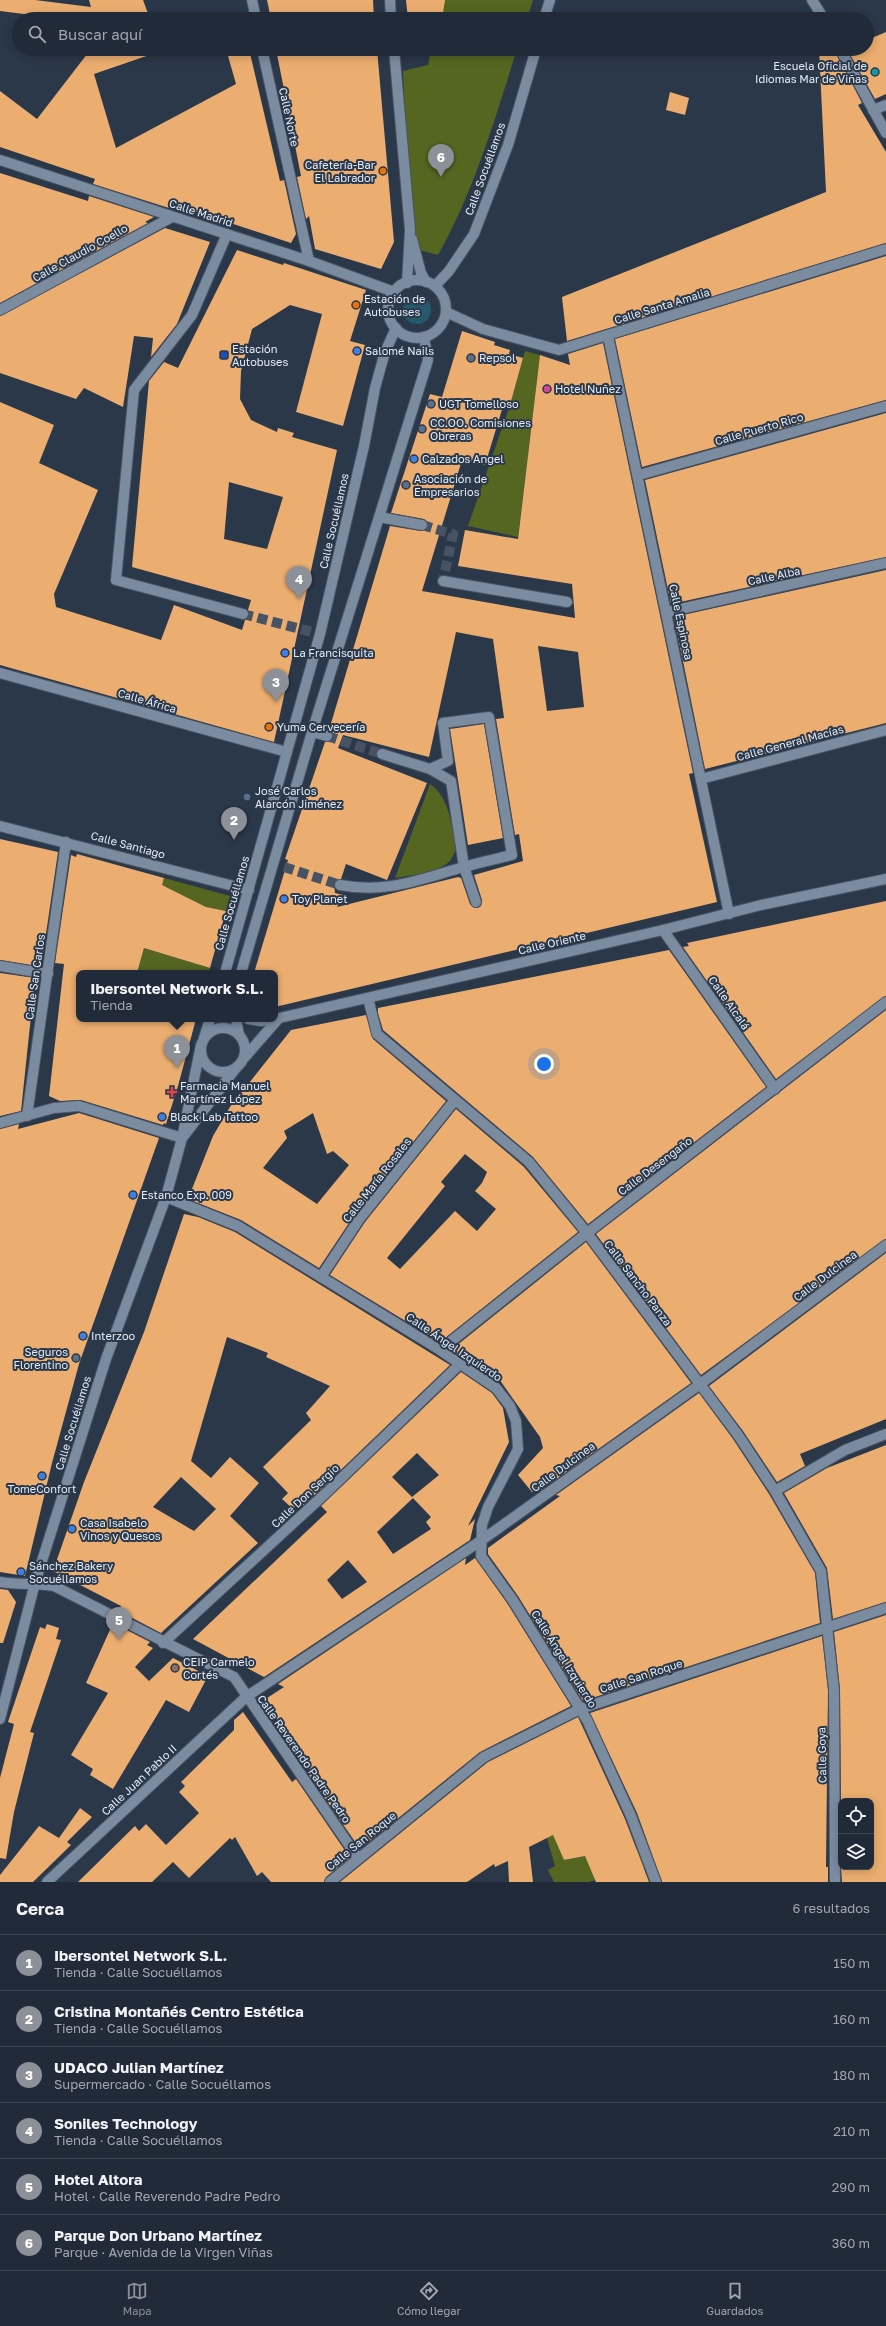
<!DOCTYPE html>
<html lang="es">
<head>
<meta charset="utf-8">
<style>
  body { margin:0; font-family:"Golos Text",sans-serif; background:#283240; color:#f1f3f6 }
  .controls { position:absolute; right:12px; bottom:12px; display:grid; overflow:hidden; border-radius:8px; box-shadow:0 2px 10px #0003 }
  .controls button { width:36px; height:36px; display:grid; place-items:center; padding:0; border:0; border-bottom:1px solid #3d4653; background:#202a38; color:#f1f3f6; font:20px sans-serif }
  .you { position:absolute; left:544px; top:1064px; width:14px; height:14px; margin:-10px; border:3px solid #fff; border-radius:50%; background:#1a73e8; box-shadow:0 0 0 6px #1a73e833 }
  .badge { display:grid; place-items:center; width:26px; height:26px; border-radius:50%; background:#8c9099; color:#fff; font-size:13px; font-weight:700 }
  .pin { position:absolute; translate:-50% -33px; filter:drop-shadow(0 1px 2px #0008) }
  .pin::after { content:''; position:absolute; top:21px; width:14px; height:12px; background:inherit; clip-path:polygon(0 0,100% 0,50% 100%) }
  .popup { position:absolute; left:76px; top:970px; width:202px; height:52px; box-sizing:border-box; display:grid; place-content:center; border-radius:8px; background:#202a38; filter:drop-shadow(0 1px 3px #0005); font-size:13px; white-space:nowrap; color:#a2a7ae }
  .popup b { font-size:15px; color:#f1f3f6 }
  .popup::after { content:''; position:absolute; left:50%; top:100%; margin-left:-8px; border:8px solid transparent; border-top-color:#202a38 }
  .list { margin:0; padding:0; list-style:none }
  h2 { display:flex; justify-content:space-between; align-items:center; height:52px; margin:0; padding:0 16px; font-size:17px }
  h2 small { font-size:13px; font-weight:400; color:#a2a7ae }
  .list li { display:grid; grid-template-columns:26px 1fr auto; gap:12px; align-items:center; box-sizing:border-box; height:56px; padding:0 16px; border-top:1px solid #3d4653 }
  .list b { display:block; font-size:15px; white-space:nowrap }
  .list p { margin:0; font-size:13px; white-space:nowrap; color:#a2a7ae }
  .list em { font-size:13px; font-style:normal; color:#a2a7ae }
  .icon { flex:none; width:22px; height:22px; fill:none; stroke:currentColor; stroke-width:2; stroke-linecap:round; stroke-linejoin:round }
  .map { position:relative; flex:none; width:886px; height:1882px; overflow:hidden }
  .search { position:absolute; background:#202a38; box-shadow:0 2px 10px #0003; left:12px; right:12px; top:12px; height:44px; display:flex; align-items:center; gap:10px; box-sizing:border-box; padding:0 14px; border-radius:22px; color:#a2a7ae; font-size:15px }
  .sheet { height:388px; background:#202a38 }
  nav { display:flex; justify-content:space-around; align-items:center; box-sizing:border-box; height:56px; border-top:1px solid #3d4653; background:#202a38; font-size:11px; color:#a2a7ae }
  nav a { display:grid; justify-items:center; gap:2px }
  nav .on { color:#8c9099 }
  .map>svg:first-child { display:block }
</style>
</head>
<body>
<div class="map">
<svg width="886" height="1882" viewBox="0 0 886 1882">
  <rect width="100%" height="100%" fill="#2b384a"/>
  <g fill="#556621">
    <path d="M442,0H533L527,19H438Z"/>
    <path d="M431,49H517C495,119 474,191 438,255L419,250L410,227L403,71L428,65Z"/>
    <path d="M525,351L540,355L518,537L468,526L510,405Z"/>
    <path d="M430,784C449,796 453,829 456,850C454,853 452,858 450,861C438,873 411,875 395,878Z"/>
    <path d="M164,878L230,896L226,911L206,907L162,885Z"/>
    <path d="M144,948L210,968L209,973H137Z"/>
    <path d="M553,1835L564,1860L585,1856L589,1864L639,1848L646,1868L588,1882H554L548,1870L555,1866L547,1838Z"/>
  </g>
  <circle fill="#255a6d" cx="417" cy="310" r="14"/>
  <g fill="#ebae70" fill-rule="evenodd">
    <path d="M0,0H35L91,7L89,0H143L150,19H31L32,15L0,11Z"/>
    <path d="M267,0H373L374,19H271Z"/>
    <path d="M406,0H445L442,19H408Z"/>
    <path d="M886,32V94L875,99L847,49H867V40Z"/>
    <path d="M91,49H160L161,51L94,74L116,148L236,84L226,49H249L280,181L284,180L296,234L291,243L176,205L169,208L93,184L95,179L0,147V91L37,119Z"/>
    <path d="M276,49H377L394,242L381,269L315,249L309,216L306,219L297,177L301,176Z"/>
    <path d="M819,49H834L862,103L858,105L886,152V243L567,341L562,297L826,192Z"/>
    <path d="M670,92L689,98L685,115L666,110Z"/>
    <path d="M0,173L88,201L89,196L154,217L145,222L148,223L0,303Z"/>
    <path d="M165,228L210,242L177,324L151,357L153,338L134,336L123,407L84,388L76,399L0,373V316Z"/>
    <path d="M237,250L283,265L284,263L366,290L350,341L365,345L343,426L296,412L322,314L290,305L252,329L241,371L240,399L251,420L277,432L278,428L294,433L292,437L337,450L274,742L0,665V402L54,425L39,463L98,490L54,594L56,607L161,640L174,605L242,630L245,620L249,616L248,610L251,600L132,567L149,381L164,362L178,368ZM229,482L283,497L267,549L224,539Z"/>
    <path d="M886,256V400L642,467L615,339Z"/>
    <path d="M462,331L495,342L494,345L510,350L509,354L523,358L510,405L504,403L485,465L462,460L422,591L575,618L572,584L458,566L465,530L518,539L540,355L570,365L568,354L603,343L693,773L689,774L717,902L275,1007V973H254L288,860L285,859L325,742H329L333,738V734L329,730L390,526L421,531L428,527V522L424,519L391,513L430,394L442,397ZM456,632L493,639L504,718L496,719L515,835L519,834L523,861L474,875L482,900L481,906L478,908L470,904L461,878L458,877L337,907L343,895L335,893L334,884L341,879L346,864L387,880L427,783L338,748L343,735L429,757ZM538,646L578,652L584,707L547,711Z"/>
    <path d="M886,413V557L671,604L645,480Z"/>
    <path d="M886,570V723L705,769L674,617Z"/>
    <path d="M484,724L503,838L468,845L450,729Z"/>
    <path d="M0,839L58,852L42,961L37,960V966L0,960Z"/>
    <path d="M77,854L164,878L162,885L206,907L226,911L210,968L144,948L137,973H79V1019H196L178,1086L166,1124L164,1123L163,1125L81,1100L60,1101L49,1096L64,964L55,963L71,855L76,857Z"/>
    <path d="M886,901V996L776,1079L683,947L689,946L687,943Z"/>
    <path d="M669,950L766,1087L588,1224L533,1157L383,1030L378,1013V1008Z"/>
    <path d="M0,973L35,978L21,1111L0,1116Z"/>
    <path d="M886,1010V1239L701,1375L596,1234Z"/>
    <path d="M366,1015L373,1039L446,1101L355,1214L319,1268L241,1220L193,1201L190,1194L213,1136L230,1107L291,1030ZM313,1113L327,1154L333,1151L349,1165L317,1204L263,1168L287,1138L284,1131Z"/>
    <path d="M456,1109L524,1167L578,1232L440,1342L330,1275L365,1222ZM465,1154L487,1172L482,1183L475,1191L496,1209L477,1231L455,1211L400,1269L387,1258L445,1186L441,1182Z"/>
    <path d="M79,1113L159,1138L79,1364L52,1463L25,1576L0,1572V1129L19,1124L18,1129Z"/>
    <path d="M184,1214L198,1217L235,1232L450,1365L322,1488L301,1507L298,1504L293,1509L282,1499L288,1493L263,1467L311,1420L306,1413L330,1386L266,1357L268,1353L227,1337L191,1461L211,1478L230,1457L259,1483L230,1516L258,1543L161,1633L119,1611L121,1606L53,1571L84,1482L144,1332ZM181,1477L216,1509L194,1531L153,1507Z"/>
    <path d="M586,1242L691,1383L538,1492H532L518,1475L543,1448L540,1437L499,1379V1382L451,1350Z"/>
    <path d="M886,1253V1419L800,1454L805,1466L777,1482L743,1431L709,1386Z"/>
    <path d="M461,1372L492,1393L503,1408L509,1442L468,1526L475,1519L470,1540L264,1677L193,1639L327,1512L321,1506ZM417,1453L439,1475L412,1497L431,1517L426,1522L431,1529L393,1554L377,1532L413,1498L392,1477ZM348,1560L367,1582L342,1599L327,1580Z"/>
    <path d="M699,1393L733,1439L769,1494L815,1573L820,1623L583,1701L518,1596L488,1554V1548L560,1496L556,1495Z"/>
    <path d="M886,1445V1602L833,1619L827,1568L784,1493L827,1468Z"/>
    <path d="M466,1558L465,1565L475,1558L507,1603L571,1706L480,1752L360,1849L307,1772L310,1770L264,1700L284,1687L278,1684Z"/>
    <path d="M0,1589L8,1590L16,1602L3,1643H0Z"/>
    <path d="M886,1615V1882H842L841,1867H871V1801H841L840,1690L834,1632Z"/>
    <path d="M113,1623L150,1642L147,1645L153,1648L135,1667L149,1681L173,1658L208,1676L189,1712L166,1700L113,1789L90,1775L93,1769L71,1755L108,1693L86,1683Z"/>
    <path d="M47,1624L59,1628L56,1639L61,1640L30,1732L34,1733L14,1812L6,1859L0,1858V1778L14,1724L8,1722L40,1627L45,1629Z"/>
    <path d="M822,1636L828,1690L826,1867H828V1882H662L637,1813L590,1713Z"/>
    <path d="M243,1712L292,1782L296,1779L350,1858L326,1877L324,1882H271L262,1872L257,1876L235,1837L232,1840L230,1838L189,1878L173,1862L152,1882H78L135,1826L139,1831L146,1824L166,1845L199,1813L179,1792L185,1786L181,1782L234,1730V1720Z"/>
    <path d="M578,1717L625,1819L649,1882H596L585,1856L564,1860L553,1835L529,1847L533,1882H509L508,1861L495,1867L494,1864L467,1882H340L488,1762Z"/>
    <path d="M80,1808L92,1817L67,1842L71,1845L33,1882H0V1875L39,1826L59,1838Z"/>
  </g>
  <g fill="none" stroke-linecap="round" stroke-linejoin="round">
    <g stroke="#475364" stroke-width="10" stroke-dasharray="10 5" stroke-linecap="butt">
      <path d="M422,525L453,534L443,581"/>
      <path d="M243,614L320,634"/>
      <path d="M327,736L382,754"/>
      <path d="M284,867L340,885"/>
    </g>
    <g stroke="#495464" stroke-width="12">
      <g id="street">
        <path d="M252,0L256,19"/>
        <path d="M390,0L391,19"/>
        <path d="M812,0L824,19"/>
        <path d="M544,19L550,0"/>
        <path d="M262,49L309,261"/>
        <path d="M394,49L410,230L407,283"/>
        <path d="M840,49L886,133"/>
        <path d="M873,110L886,105"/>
        <path d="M0,160L309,261L394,292"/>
        <path d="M227,234L192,315L134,390L116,580L243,614"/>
        <path d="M412,239L421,273L426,282"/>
        <circle cx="417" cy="309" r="29"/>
        <path d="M435,286L449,271L474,234L508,145L536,49"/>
        <path d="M0,310L172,217"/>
        <path d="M446,312L483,329L559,350L886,249"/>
        <path d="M608,336L729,914"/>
        <path d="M639,475L886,406"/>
        <path d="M379,517L422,525"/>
        <path d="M443,581L567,602"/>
        <path d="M667,612L886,563"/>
        <path d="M0,673L287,752"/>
        <path d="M312,732L327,736"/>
        <path d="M382,754L430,769L451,781L464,867L476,902"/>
        <path d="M701,779L886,730"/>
        <path d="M0,826L249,890"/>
        <path d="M340,885C387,894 420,879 464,867C480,862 496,859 512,855L489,717L443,723L448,761L430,769"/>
        <path d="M663,930L775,1089"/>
        <path d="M0,966L48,974"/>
        <path d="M225,973L320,634L364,446L375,388L385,352L396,328"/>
        <path d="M241,973L312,732L428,360L424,337"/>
        <path d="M368,998L377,1034L529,1162L587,1233L738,1435L775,1491L821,1571L834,1690L835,1882"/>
        <path d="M236,1019L239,1035"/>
        <path d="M248,1019L261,1021L273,1019"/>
        <path d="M275,1019L663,930L761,905L886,879"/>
        <circle cx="223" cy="1050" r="22"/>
        <path d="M204,1038L210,1019"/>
        <path d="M245,1057L279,1018"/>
        <path d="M27,1116L66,842"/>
        <path d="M0,1123L54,1108L79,1106L182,1138"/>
        <path d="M183,1137L236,1068"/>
        <path d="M166,1197L238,1226L321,1277L440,1350L496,1388L510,1406L516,1421L518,1449L488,1507L482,1525L481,1556L512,1599L587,1720L631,1816L656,1882"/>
        <path d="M321,1277L360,1218L455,1100"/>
        <path d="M440,1350L587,1233L886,1002"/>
        <path d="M775,1491L845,1450L886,1434"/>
        <path d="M0,1582C18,1585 35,1583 54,1586L234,1677L358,1858"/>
        <path d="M163,1643L326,1493L460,1364"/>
        <path d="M0,1719L35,1583L106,1359L166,1197L182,1138L201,1045"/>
        <path d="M47,1882L246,1697L482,1540L699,1385L886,1245"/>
        <path d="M330,1882L484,1757L580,1709L886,1608"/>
      </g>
    </g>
    <use href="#street" stroke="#7b8ba0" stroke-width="10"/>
  </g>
  <circle fill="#0f9aa8" stroke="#2b384a" stroke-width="1.5" cx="875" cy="72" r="4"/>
  <g fill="#e8710a" stroke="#2b384a" stroke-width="1.5">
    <circle cx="383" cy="171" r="4"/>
    <circle cx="356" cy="305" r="4"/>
    <circle cx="269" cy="727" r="4"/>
  </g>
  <g fill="#3f7fe0" stroke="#2b384a" stroke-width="1.5">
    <circle cx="357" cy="351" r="4"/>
    <circle cx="414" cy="459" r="4"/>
    <circle cx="285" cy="653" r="4"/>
    <circle cx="284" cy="899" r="4"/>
    <circle cx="162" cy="1117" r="4"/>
    <circle cx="133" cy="1195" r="4"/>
    <circle cx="83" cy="1336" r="4"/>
    <circle cx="42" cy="1476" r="4"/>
    <circle cx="72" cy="1529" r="4"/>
    <circle cx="21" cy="1572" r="4"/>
  </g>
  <rect fill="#1a4fb4" stroke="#2b384a" stroke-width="1.5" x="220" y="351" width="8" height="8" rx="2"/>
  <g fill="#5c6f8a" stroke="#2b384a" stroke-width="1.5">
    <circle cx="471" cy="358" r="4"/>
    <circle cx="431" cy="404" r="4"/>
    <circle cx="422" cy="429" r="4"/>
    <circle cx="406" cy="485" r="4"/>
    <circle cx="247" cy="797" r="4"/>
    <circle cx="76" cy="1358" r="4"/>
  </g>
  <circle fill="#d1479c" stroke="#2b384a" stroke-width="1.5" cx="547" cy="389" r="4"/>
  <path fill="#e0444e" stroke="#2b384a" stroke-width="1.5" d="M170 1086h4v4h4v4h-4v4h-4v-4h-4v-4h4z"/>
  <circle fill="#8d6e63" stroke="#2b384a" stroke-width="1.5" cx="175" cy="1668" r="4"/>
  <g text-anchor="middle" stroke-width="4" stroke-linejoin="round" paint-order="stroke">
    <g font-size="11" fill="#e3ecf7" stroke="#2b384a" text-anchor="start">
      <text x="867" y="70" text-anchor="end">Escuela Oficial de<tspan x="867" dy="13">Idiomas Mar de Viñas</tspan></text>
      <text x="375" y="169" text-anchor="end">Cafetería-Bar<tspan x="375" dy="13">El Labrador</tspan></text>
      <text x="364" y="303">Estación de<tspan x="364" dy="13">Autobuses</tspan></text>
      <text x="232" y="353">Estación<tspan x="232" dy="13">Autobuses</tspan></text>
      <text x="365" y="355">Salomé Nails</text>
      <text x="479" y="362">Repsol</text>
      <text x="555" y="393">Hotel Nuñez</text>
      <text x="439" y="408">UGT Tomelloso</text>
      <text x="430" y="427">CC.OO. Comisiones<tspan x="430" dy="13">Obreras</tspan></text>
      <text x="422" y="463">Calzados Angel</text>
      <text x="414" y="483">Asociación de<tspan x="414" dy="13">Empresarios</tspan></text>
      <text x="293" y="657">La Francisquita</text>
      <text x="277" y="731">Yuma Cervecería</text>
      <text x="255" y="795">José Carlos<tspan x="255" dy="13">Alarcón Jiménez</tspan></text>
      <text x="292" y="903">Toy Planet</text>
      <text x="180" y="1090">Farmacia Manuel<tspan x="180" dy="13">Martínez López</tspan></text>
      <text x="170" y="1121">Black Lab Tattoo</text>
      <text x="141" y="1199">Estanco Exp. 009</text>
      <text x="91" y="1340">Interzoo</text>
      <text x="68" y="1356" text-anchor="end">Seguros<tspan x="68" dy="13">Florentino</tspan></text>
      <text x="42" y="1493" text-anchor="middle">TomeConfort</text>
      <text x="80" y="1527">Casa Isabelo<tspan x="80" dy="13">Vinos y Quesos</tspan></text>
      <text x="29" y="1570">Sánchez Bakery<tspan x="29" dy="13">Socuéllamos</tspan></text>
      <text x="183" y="1666">CEIP Carmelo<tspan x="183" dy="13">Cortés</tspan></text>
    </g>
    <g font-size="11" fill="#e3ecf7" stroke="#2b384a">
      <text transform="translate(289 117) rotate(78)" y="4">Calle Norte</text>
      <text transform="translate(485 169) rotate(-70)" y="4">Calle Socuéllamos</text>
      <text transform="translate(201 213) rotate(18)" y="4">Calle Madrid</text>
      <text transform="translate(80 253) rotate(-29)" y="4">Calle Claudio Coello</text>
      <text transform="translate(662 306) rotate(-17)" y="4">Calle Santa Amalia</text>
      <text transform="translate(759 429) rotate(-16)" y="4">Calle Puerto Rico</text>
      <text transform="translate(334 521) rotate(-77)" y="4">Calle Socuéllamos</text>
      <text transform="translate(774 576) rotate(-12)" y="4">Calle Alba</text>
      <text transform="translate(681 622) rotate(78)" y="4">Calle Espinosa</text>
      <text transform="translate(147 701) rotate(16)" y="4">Calle África</text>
      <text transform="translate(790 743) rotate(-15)" y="4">Calle General Macías</text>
      <text transform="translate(128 845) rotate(15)" y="4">Calle Santiago</text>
      <text transform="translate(232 903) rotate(-74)" y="4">Calle Socuéllamos</text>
      <text transform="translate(552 943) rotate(-13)" y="4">Calle Oriente</text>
      <text transform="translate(35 977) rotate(-82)" y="4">Calle San Carlos</text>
      <text transform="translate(729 1003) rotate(55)" y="4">Calle Alcalá</text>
      <text transform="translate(655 1166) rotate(-37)" y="4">Calle Desengaño</text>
      <text transform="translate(377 1180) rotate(-52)" y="4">Calle María Rosales</text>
      <text transform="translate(825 1276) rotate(-37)" y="4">Calle Dulcinea</text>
      <text transform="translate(638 1283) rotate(53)" y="4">Calle Sancho Panza</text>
      <text transform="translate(454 1347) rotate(34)" y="4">Calle Ángel Izquierdo</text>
      <text transform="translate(73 1423) rotate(-73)" y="4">Calle Socuéllamos</text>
      <text transform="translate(563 1467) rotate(-36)" y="4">Calle Dulcinea</text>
      <text transform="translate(305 1496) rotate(-43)" y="4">Calle Don Sergio</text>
      <text transform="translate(564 1659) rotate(58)" y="4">Calle Ángel Izquierdo</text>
      <text transform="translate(641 1676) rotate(-18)" y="4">Calle San Roque</text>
      <text transform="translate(822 1755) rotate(-91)" y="4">Calle Goya</text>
      <text transform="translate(304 1759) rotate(55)" y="4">Calle Reverendo Padre Pedro</text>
      <text transform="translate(139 1780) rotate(-43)" y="4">Calle Juan Pablo II</text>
      <text transform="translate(361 1841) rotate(-39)" y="4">Calle San Roque</text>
    </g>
  </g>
</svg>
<div class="controls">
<button><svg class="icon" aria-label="locate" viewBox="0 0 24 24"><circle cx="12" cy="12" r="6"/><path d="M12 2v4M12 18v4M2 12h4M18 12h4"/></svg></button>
<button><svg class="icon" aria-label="layers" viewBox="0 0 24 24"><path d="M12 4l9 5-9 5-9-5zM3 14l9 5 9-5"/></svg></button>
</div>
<div class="you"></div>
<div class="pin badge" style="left:177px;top:1068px">1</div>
<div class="popup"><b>Ibersontel Network S.L.</b>Tienda</div>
<div class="pin badge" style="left:234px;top:840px">2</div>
<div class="pin badge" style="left:276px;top:702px">3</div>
<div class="pin badge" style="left:299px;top:599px">4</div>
<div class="pin badge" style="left:119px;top:1640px">5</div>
<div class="pin badge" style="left:441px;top:177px">6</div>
<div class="search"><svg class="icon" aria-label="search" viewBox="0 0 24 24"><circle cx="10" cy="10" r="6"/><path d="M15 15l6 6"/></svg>Buscar aquí</div>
</div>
<section class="sheet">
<h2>Cerca<small>6 resultados</small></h2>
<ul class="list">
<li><span class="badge">1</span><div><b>Ibersontel Network S.L.</b><p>Tienda · Calle Socuéllamos</p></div><em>150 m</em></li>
<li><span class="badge">2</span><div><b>Cristina Montañés Centro Estética</b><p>Tienda · Calle Socuéllamos</p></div><em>160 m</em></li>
<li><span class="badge">3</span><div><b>UDACO Julian Martínez</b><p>Supermercado · Calle Socuéllamos</p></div><em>180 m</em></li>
<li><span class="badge">4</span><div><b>Soniles Technology</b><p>Tienda · Calle Socuéllamos</p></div><em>210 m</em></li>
<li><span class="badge">5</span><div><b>Hotel Altora</b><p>Hotel · Calle Reverendo Padre Pedro</p></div><em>290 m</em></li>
<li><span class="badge">6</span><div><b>Parque Don Urbano Martínez</b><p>Parque · Avenida de la Virgen Viñas</p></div><em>360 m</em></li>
</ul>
</section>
<nav>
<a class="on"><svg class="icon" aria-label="map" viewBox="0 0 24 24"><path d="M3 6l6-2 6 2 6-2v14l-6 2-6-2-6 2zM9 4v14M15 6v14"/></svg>Mapa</a>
<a><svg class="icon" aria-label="directions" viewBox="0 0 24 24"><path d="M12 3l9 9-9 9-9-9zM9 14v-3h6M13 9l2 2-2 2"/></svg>Cómo llegar</a>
<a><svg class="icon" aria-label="saved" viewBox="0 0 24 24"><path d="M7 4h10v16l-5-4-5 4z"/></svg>Guardados</a>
</nav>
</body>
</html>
